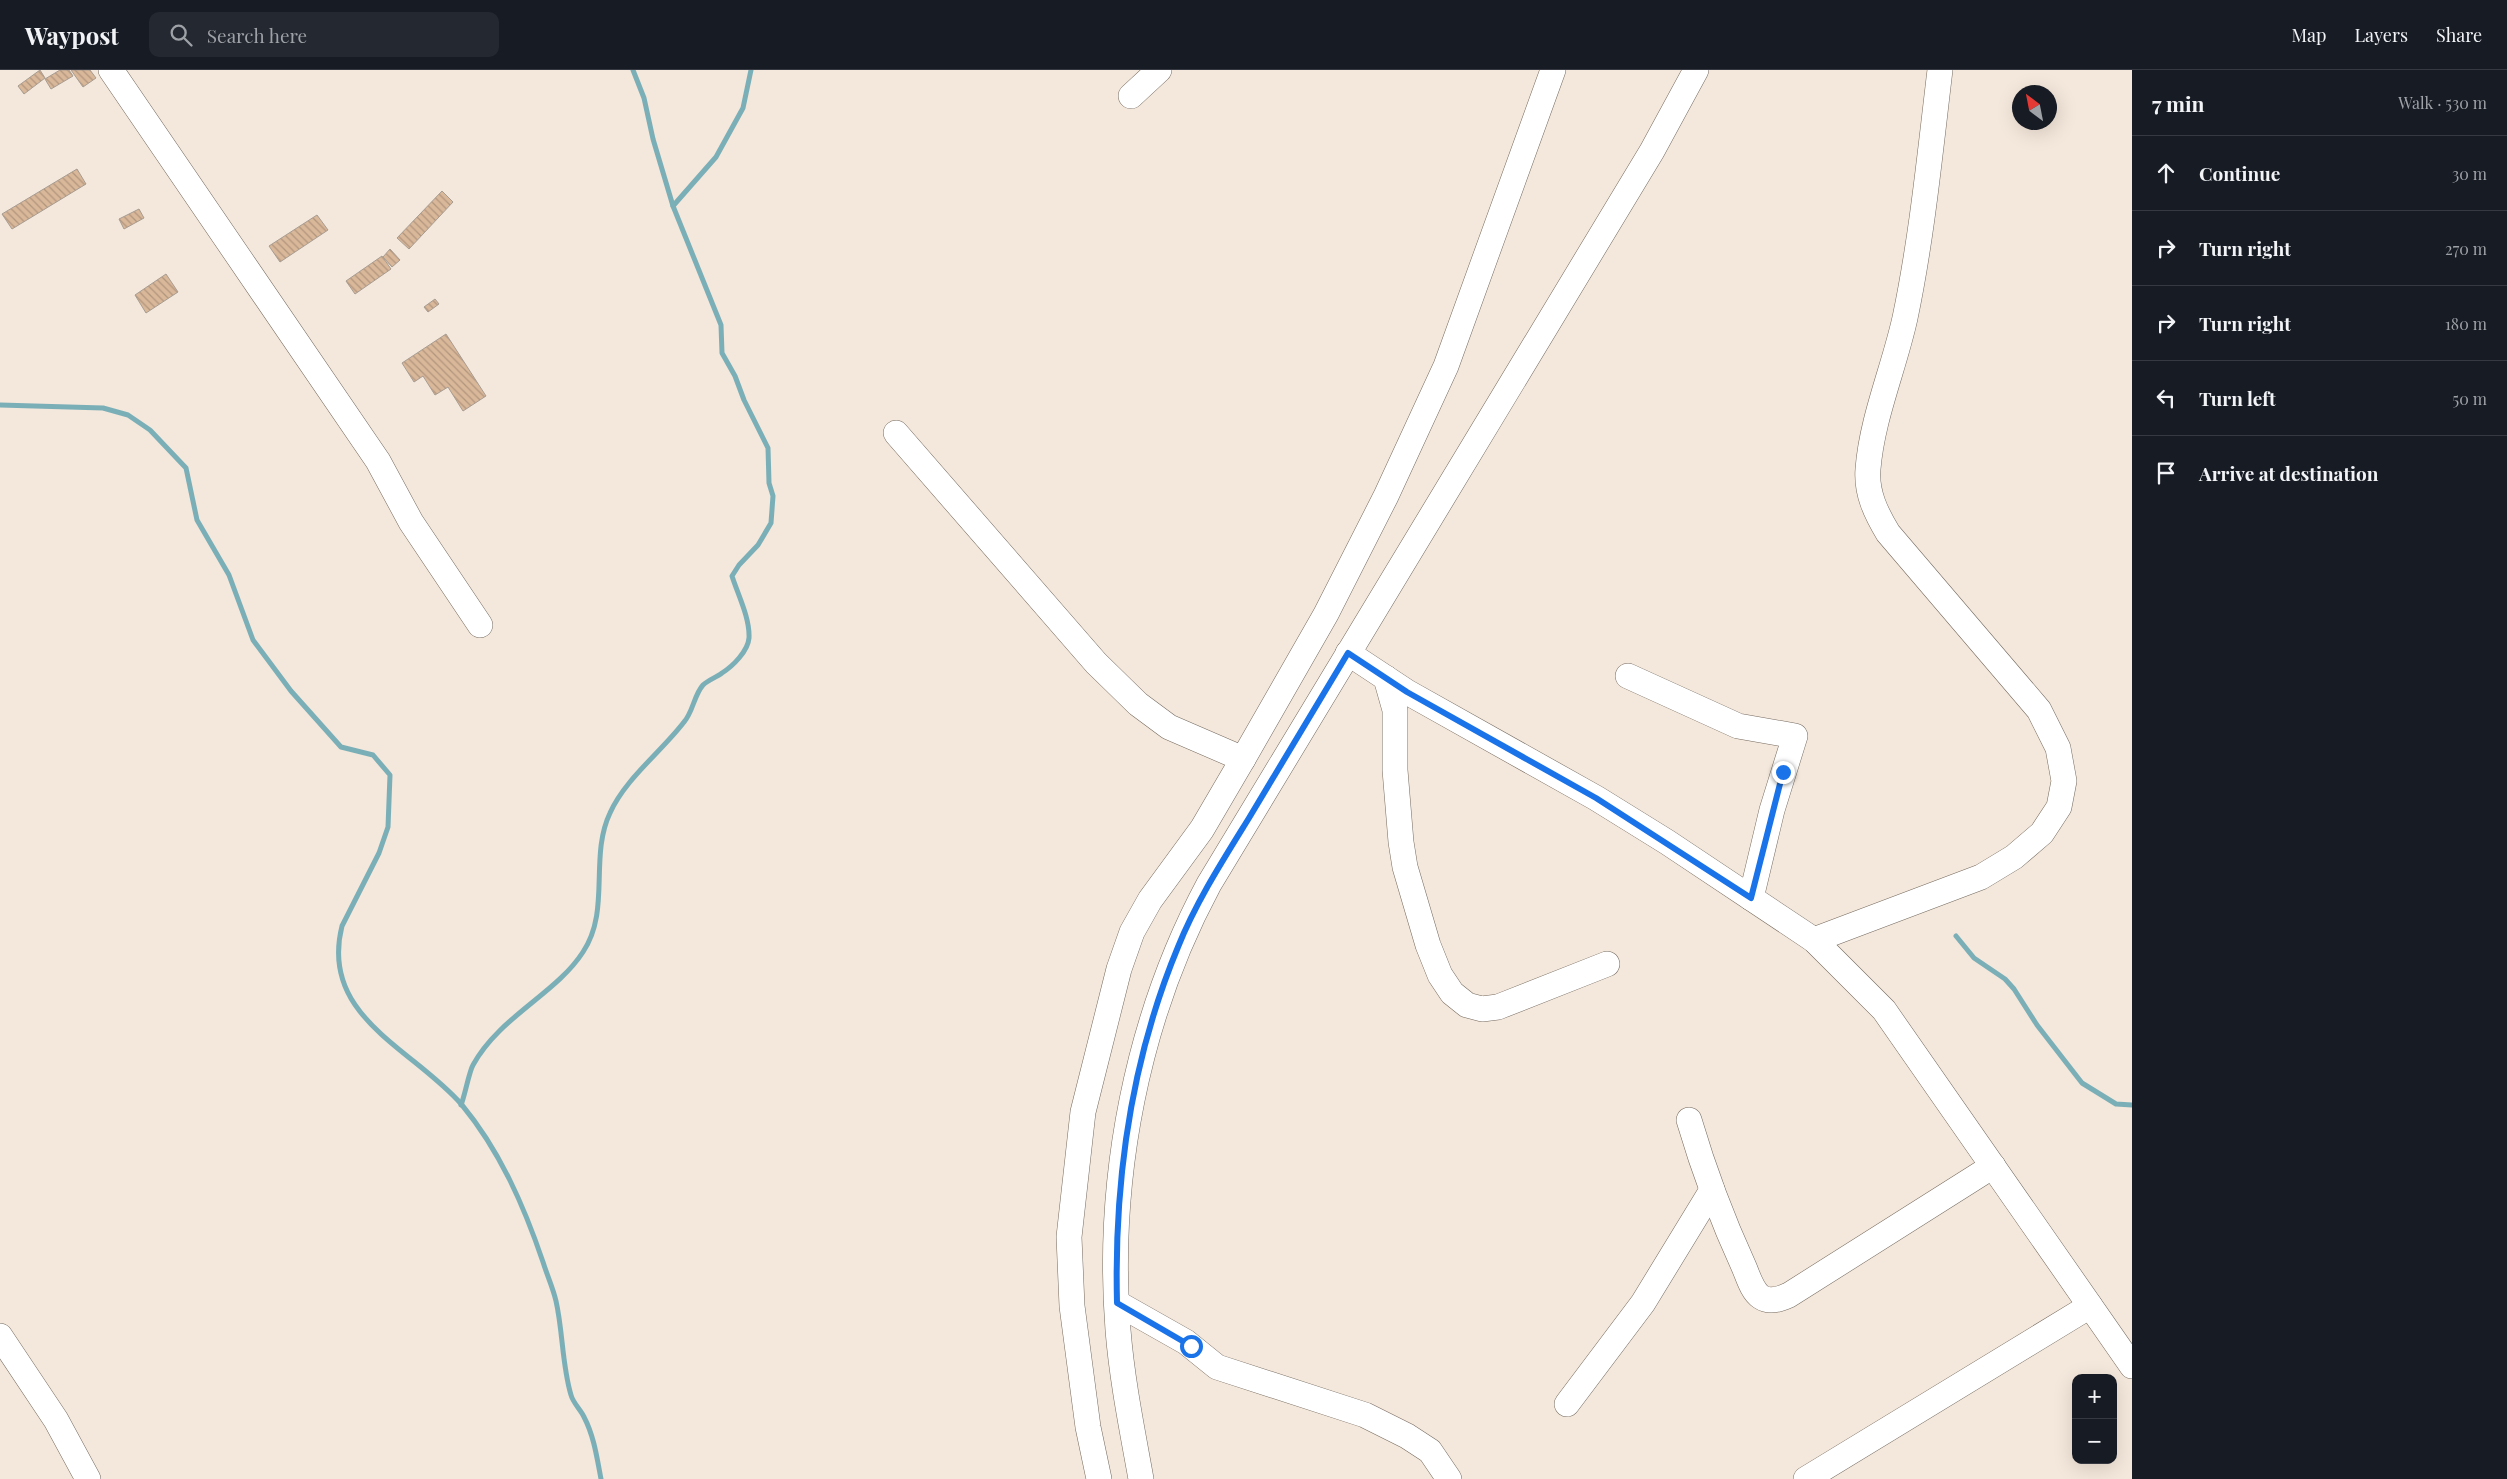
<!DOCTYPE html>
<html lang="en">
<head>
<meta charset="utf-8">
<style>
  body { margin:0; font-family:"Playfair Display",serif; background:#242831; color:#f1f3f6 }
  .controls { position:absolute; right:15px; bottom:15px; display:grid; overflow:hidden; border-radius:10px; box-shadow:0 5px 20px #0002 }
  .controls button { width:45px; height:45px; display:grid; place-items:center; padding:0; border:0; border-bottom:1px solid #363941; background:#171b24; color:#f1f3f6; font:25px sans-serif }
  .compass { position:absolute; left:2012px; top:15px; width:45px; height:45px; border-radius:50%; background:#171b24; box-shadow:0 5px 20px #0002; rotate:328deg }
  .stop { position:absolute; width:15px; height:15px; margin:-11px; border:4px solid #1a73e8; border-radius:50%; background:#fff }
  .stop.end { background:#1a73e8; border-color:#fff; box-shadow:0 1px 5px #0008 }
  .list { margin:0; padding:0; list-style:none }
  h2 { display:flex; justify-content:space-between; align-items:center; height:65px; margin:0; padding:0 20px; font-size:21px }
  h2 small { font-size:16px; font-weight:400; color:#9ea1a6 }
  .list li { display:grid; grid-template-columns:32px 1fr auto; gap:15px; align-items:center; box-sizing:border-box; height:75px; padding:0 20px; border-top:1px solid #363941 }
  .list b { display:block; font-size:19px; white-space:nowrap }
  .list em { font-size:16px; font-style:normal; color:#9ea1a6 }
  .icon { flex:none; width:28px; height:28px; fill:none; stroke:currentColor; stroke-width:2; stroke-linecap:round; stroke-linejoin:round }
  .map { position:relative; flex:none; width:2132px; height:1409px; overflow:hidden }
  header { display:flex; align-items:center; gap:30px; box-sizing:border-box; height:70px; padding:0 25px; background:#171b24; border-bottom:1px solid #363941 }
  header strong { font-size:24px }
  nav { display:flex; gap:28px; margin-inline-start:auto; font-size:18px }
  .search { width:350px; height:45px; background:#242831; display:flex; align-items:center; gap:12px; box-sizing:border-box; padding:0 18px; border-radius:10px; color:#9ea1a6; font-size:19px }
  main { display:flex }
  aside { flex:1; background:#171b24 }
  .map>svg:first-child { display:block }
</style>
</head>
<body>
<header>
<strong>Waypost</strong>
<div class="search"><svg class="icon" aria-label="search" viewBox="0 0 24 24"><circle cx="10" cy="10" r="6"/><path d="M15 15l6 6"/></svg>Search here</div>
<nav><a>Map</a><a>Layers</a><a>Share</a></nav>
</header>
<main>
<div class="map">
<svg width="2132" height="1409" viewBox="0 0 2132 1409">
  <defs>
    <pattern id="building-back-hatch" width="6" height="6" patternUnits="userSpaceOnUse" patternTransform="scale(1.25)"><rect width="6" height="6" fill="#d9b799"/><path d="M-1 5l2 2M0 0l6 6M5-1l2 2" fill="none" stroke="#b1967e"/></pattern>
  </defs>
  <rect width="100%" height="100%" fill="#f4e7db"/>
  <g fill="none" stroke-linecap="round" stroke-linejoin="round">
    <g stroke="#7bafb8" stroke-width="5">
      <path d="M673,136L716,87L743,38L751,0"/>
      <path d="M0,335L103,338L128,345L150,360L186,398L197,450L229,505L253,570L291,621L341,677L373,685L390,705L388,757L379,783L342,856C319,947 414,979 462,1035C500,1081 524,1136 543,1192C547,1205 553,1218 556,1231C563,1262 562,1295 571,1325C573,1333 581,1340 584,1347C594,1366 597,1388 601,1409"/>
      <path d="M1956,866L1974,888L2005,909L2014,919L2037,955L2082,1013L2116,1034L2132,1035"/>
      <path d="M461,1035C465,1025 469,1002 473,995C499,947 556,924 583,882C611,840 589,787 610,743C625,709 662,681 684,652C693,642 694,625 703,615C708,610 717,607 722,603C733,596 748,581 749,568C750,548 738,525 732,506L739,495L758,475L771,453L773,426L769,413L768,378L744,330L735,306L722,283L721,255L673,136L653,69L644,28L633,0"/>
    </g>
  </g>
  <g fill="url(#building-back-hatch)" stroke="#a89c91">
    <path d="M40,0L45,8L24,24L18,16Z"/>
    <path d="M60,0H69L73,6L51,19L45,9Z"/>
    <path d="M71,0H90L96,8L83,17Z"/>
    <path d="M77,99L86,114L12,159L2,144Z"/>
    <path d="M442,121L453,132L409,179L397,168Z"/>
    <path d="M139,139L144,148L124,159L119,149Z"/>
    <path d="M317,145L328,160L280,192L269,176Z"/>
    <path d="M390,179L400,190L392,197L383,187Z"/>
    <path d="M382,186L391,199L355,224L346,211Z"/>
    <path d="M166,204L178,222L146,243L135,225Z"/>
    <path d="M435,229L439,234L428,242L424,237Z"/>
    <path d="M446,264L486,326L463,341L448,317L435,325L423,306L414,312L402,293Z"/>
  </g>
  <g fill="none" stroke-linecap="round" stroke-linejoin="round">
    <g stroke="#756a5f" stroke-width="26">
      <g id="minor">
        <path d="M111,0L378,391L411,452L480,555"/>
        <path d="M1131,26L1159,0"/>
        <path d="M896,363L1096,593L1138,634L1169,657L1243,689"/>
        <path d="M1348,583L1407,622L1596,728L1667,772L1814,870L1884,940L2132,1296"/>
        <path d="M1628,606L1738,656L1795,666L1772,740L1751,828"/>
        <path d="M1386,608L1395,640V700L1401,772L1405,797L1428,875L1440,905L1452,923L1467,935L1482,939L1498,937L1607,894"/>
        <path d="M1814,870L1981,807L2014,787L2042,763L2059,737L2064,711L2058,678L2039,640L1888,463C1876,443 1866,423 1868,399C1872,348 1894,298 1905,248C1922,167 1930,83 1940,0"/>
        <path d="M1689,1050C1704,1101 1722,1149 1744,1197C1748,1206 1752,1221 1761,1227C1770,1233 1780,1229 1789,1225L1993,1096"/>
        <path d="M1117,1233L1186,1272L1217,1297L1365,1345L1407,1366L1430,1381L1449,1409"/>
        <path d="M0,1266L56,1350L88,1409"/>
        <path d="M1567,1334L1643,1233L1712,1120"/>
        <path d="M1099,1409L1088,1357L1072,1236L1069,1167L1083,1042L1119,899L1132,862L1150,830L1202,759L1243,689L1326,544L1386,426L1446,296L1553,0"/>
        <path d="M1141,1409C1132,1359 1122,1310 1118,1260C1106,1108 1137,948 1209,814L1652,81L1696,0"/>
        <path d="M1806,1409L2090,1236"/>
      </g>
    </g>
    <use href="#minor" stroke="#fff" stroke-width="25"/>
  </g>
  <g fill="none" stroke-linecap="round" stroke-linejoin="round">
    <path stroke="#1a73e8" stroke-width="6" d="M1191,1276L1117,1233C1114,1112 1131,990 1178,877C1196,832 1223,790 1249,748C1282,693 1315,638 1348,583L1407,622L1596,728L1751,828L1783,702"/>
  </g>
</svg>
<div class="controls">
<button>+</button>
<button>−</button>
</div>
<svg class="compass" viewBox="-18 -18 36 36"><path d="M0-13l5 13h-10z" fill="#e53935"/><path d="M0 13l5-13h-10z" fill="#9ea1a6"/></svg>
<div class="stop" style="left:1191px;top:1276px"></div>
<div class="stop end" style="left:1783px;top:702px"></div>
</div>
<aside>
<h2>7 min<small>Walk · 530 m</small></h2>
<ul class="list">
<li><svg class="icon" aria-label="ahead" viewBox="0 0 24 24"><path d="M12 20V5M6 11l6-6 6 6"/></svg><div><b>Continue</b></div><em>30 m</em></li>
<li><svg class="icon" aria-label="right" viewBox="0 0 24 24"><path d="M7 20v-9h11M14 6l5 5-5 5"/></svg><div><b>Turn right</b></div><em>270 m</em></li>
<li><svg class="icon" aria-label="right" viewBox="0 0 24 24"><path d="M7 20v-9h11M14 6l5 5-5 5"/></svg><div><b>Turn right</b></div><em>180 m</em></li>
<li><svg class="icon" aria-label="left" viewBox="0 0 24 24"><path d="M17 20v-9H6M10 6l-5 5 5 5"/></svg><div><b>Turn left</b></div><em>50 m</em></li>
<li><svg class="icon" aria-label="arrive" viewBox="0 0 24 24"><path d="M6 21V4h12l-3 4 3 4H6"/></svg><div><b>Arrive at destination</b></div></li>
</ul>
</aside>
</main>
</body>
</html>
